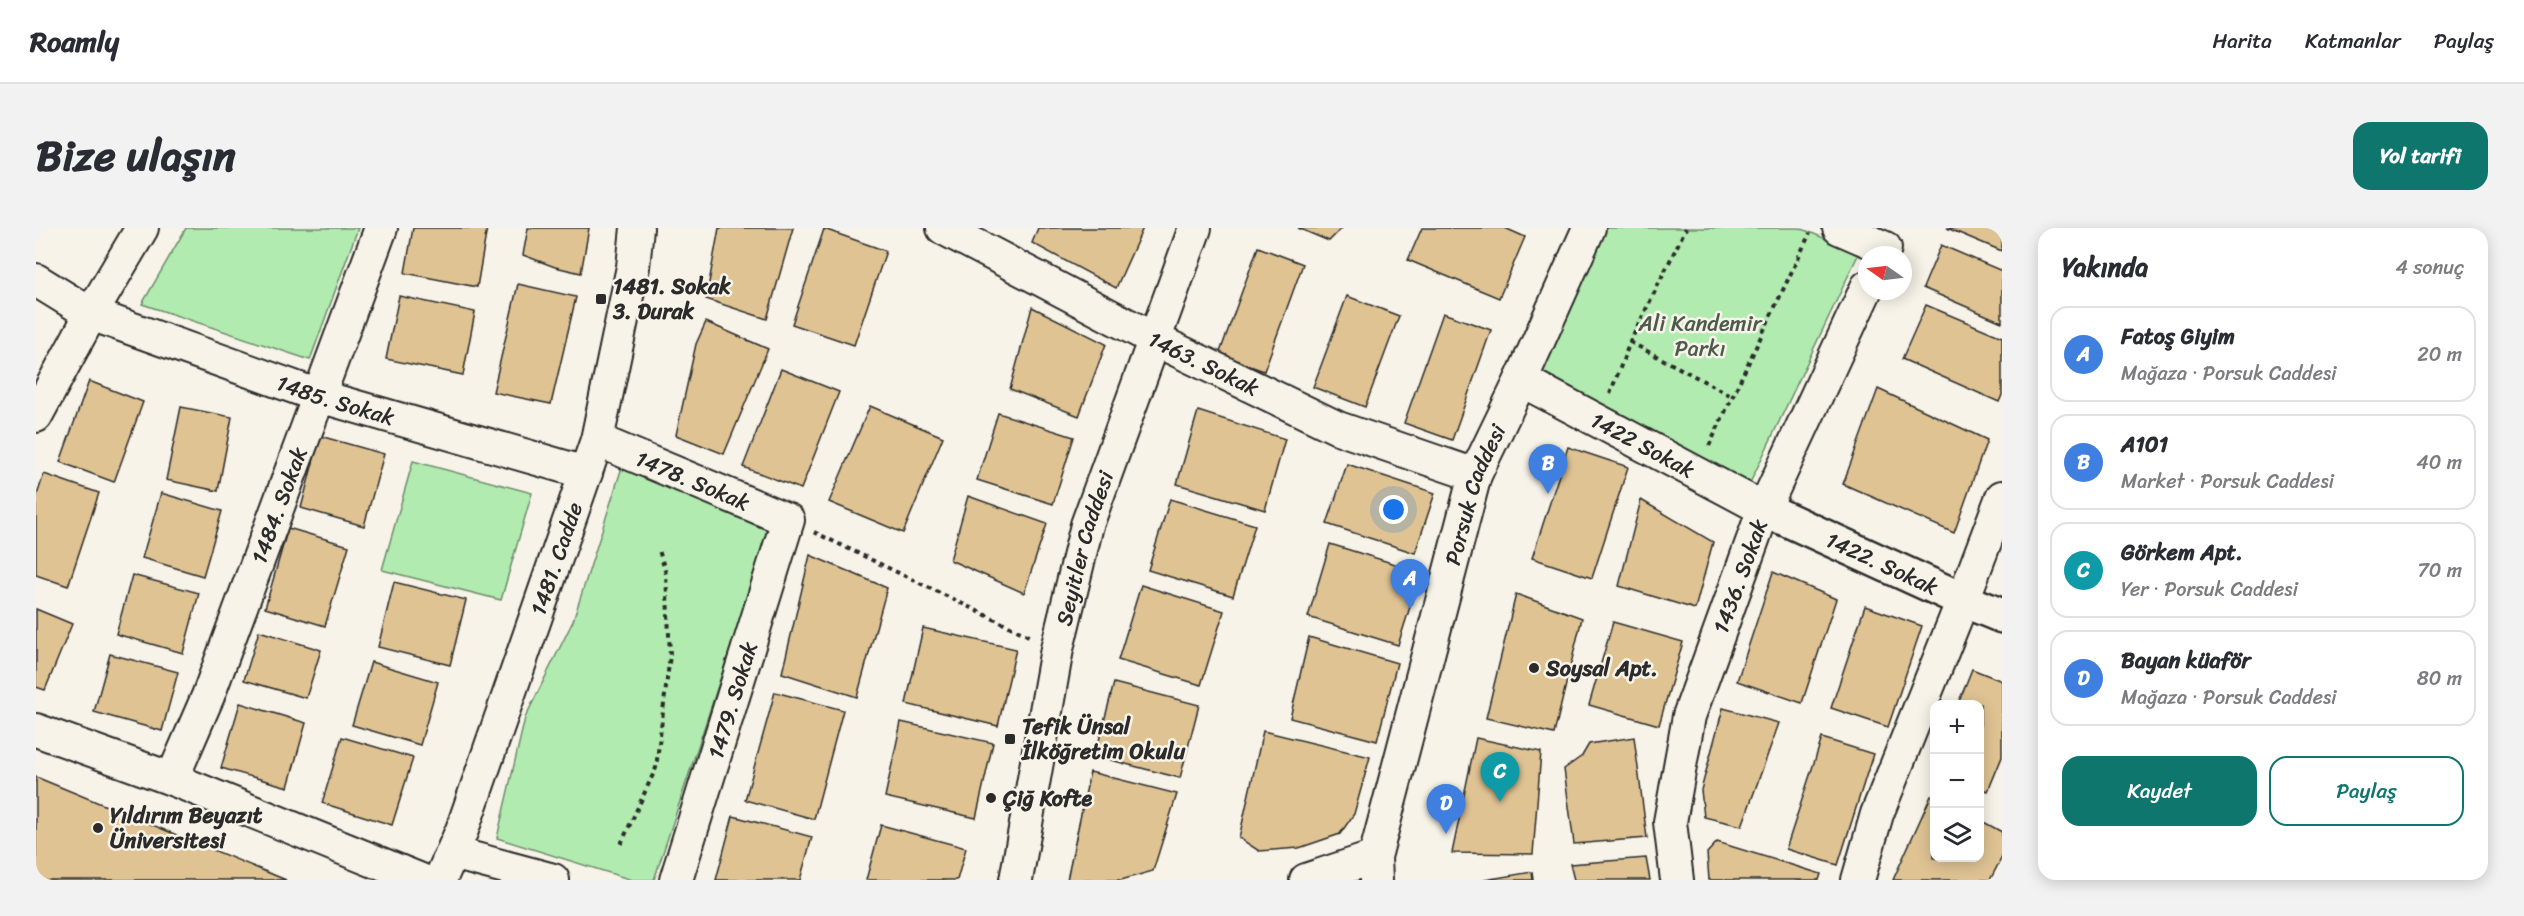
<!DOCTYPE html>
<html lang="tr">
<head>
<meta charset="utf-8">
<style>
  body { margin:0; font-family:Sriracha,sans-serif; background:#f2f2f3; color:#2b2b33 }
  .controls { position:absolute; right:18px; bottom:18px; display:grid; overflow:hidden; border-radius:12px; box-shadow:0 3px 15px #0003 }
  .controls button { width:54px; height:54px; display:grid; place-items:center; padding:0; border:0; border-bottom:2px solid #e1e1e2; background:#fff; color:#2b2b33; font:30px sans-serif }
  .compass { position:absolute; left:1822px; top:18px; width:54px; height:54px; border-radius:50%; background:#fff; box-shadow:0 3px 15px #0003; rotate:284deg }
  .you { position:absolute; left:1358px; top:282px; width:21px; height:21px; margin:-15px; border:4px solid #fff; border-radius:50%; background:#1a73e8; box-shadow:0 0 0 9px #1a73e833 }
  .badge { display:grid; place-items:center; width:39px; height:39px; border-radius:50%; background:#0f766e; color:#fff; font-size:20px; font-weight:700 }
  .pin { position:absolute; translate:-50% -50px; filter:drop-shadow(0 2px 3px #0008) }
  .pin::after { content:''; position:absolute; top:32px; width:21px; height:18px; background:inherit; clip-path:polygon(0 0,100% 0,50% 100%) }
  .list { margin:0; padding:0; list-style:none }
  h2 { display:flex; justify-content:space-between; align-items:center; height:78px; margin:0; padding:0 24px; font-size:26px }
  h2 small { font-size:20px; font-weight:400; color:#7c7c81 }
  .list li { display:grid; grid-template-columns:39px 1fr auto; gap:18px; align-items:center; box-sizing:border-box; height:96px; margin:0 12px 12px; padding:0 12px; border:2px solid #e1e1e2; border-radius:18px }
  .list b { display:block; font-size:22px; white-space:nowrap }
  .list p { margin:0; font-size:20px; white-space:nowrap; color:#7c7c81 }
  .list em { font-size:20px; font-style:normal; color:#7c7c81 }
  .actions { display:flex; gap:12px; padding:18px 24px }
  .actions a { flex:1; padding:14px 0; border:2px solid #0f766e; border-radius:18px; text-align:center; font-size:21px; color:#0f766e }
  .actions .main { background:#0f766e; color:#fff }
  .icon { flex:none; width:33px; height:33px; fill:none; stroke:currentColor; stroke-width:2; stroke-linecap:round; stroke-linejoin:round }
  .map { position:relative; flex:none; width:1966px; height:652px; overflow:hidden; border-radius:18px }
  header { display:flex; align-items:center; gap:36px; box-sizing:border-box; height:84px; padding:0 30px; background:#fff; border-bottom:2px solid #e1e1e2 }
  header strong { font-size:28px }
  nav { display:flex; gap:33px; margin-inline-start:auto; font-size:21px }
  .intro { display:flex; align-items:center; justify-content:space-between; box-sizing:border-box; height:144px; padding:0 36px }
  h1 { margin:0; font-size:42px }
  .button { padding:15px 27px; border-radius:18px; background:#0f766e; color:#fff; font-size:21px; font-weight:700 }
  main { display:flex; gap:36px; padding:0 36px }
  aside { flex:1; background:#fff; border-radius:18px; box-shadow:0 3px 15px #0003 }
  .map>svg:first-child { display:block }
</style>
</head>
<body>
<header>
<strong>Roamly</strong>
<nav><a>Harita</a><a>Katmanlar</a><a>Paylaş</a></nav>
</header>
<div class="intro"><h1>Bize ulaşın</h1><a class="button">Yol tarifi</a></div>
<main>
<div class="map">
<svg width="1966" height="652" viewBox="0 0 1966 652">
  <rect width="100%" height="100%" fill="#f7f3e8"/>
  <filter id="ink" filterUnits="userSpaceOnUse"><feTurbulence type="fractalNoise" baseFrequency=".0167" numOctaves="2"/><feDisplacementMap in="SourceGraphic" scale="12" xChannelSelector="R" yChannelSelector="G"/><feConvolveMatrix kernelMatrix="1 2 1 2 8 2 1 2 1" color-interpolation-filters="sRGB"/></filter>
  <g filter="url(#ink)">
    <g fill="#b1ebaf" stroke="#6e8b6d" stroke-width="1.5">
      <path d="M150,0H322L274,132L106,76Z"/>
      <path d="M1556,0H1764L1823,25L1714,255L1494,137Z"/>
      <path d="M377,233L496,265L465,372L346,342Z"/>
      <path d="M587,236L733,303L618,652H596L461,610L489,490L537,393Z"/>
    </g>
    <g fill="#dfc393" stroke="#2b2b2b" stroke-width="1.5">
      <path d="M377,0H451L441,59L369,45Z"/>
      <path d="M492,0H553L545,45L519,39L487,27Z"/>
      <path d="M683,0H757L731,91L670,71Z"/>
      <path d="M1002,0H1107L1080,60L996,15Z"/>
      <path d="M1262,0H1306L1293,13Z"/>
      <path d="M1386,0H1469L1489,9L1463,70L1372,32Z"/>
      <path d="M1911,0H1966V23Z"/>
      <path d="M788,1L850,23L818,117L756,96Z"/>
      <path d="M1905,17L1966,43V94L1887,60Z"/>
      <path d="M1222,19L1267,36L1228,143L1183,127Z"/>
      <path d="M482,56L540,69L515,176L457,164Z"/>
      <path d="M363,68L439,84L427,147L350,131Z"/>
      <path d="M1311,68L1363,88L1329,179L1277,159Z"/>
      <path d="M1890,77L1966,109V167L1963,174L1866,131Z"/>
      <path d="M996,79L1070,116L1043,188L974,161Z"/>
      <path d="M1407,85L1455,102L1416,212L1368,195Z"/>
      <path d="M670,94L732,121L688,226L640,207L660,116Z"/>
      <path d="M745,141L803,164L765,261L707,239Z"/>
      <path d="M53,153L107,174L78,254L24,234Z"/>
      <path d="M1842,161L1951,212L1918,305L1807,256Z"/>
      <path d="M834,178L907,209L867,305L793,274Z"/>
      <path d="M145,179L196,189L182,263L130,252Z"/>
      <path d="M1162,183L1249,211L1229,282L1141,256Z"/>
      <path d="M962,185L1038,209L1017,276L941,252Z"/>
      <path d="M284,208L348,226L328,298L265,280Z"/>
      <path d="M1532,219L1592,239L1556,350L1496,330Z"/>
      <path d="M1311,236L1399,265L1379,325L1291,296Z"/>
      <path d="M8,246L63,265L32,358L0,347V270Z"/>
      <path d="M125,265L186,283L167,348L106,330Z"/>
      <path d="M932,268L1011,296L988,365L914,332Z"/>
      <path d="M1134,271L1219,297L1197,368L1112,342Z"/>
      <path d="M1605,272L1677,314L1659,381L1583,358Z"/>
      <path d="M252,300L313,318L289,398L229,380Z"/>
      <path d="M1294,316L1385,344L1362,417L1272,389Z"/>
      <path d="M774,327L851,360L821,469L746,445Z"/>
      <path d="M1737,344L1800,371L1766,475L1701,453Z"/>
      <path d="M96,347L163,365L147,425L80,406Z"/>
      <path d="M358,354L430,372L414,437L342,419Z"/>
      <path d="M1105,357L1188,383L1165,457L1082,432Z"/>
      <path d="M1480,366L1546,390L1518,506L1450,490Z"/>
      <path d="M1829,378L1886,398L1852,499L1795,480Z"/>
      <path d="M0,381L36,396L9,462L0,459Z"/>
      <path d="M1577,394L1647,414L1623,497L1553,477Z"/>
      <path d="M887,400L980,421L962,498L870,476Z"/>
      <path d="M223,403L285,422L270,470L208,452Z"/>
      <path d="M1273,409L1361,435L1341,513L1254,490Z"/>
      <path d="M74,426L142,444L126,503L58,484Z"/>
      <path d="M335,434L402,454L384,517L316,497Z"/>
      <path d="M1936,441L1966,453V529L1952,563L1944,560V476H1922Z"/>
      <path d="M1078,455L1163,477L1144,550L1059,528Z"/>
      <path d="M739,464L807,482L778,591L709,572Z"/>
      <path d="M204,475L270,495L252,559L185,540Z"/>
      <path d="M1687,480L1743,495L1706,598L1668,589L1665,562Z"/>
      <path d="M865,494L957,515L940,590L849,569Z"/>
      <path d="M1227,503L1334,529L1318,586L1304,606L1263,620L1223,623L1203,610Z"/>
      <path d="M306,509L377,530L356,597L286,575Z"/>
      <path d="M1598,509L1611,610L1538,616L1528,541L1546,528L1553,516Z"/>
      <path d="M1440,510L1505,524L1497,626L1416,625Z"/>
      <path d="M1786,510L1837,526L1802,637L1750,621Z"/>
      <path d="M1054,544L1141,566L1117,643L1085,652H1031Z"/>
      <path d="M0,549L250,652H0Z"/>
      <path d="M1895,568L1898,569V630H1944V592L1966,604V629L1954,652H1857Z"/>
      <path d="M697,588L776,609L764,652H680Z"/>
      <path d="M845,597L930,620L921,652H830Z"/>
      <path d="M1681,614L1785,646L1783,652H1673L1671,625Z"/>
      <path d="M1610,630L1614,652H1538L1534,636Z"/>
      <path d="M1496,644L1497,652H1448Z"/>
    </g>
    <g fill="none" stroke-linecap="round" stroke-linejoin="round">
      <g stroke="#2b2b2b" stroke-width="36">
        <g id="street">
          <path id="s1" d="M907,0L1118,111L1302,200L1439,247"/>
          <path d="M1803,0L1849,20"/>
          <path id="s2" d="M0,52L55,86L283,168L550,245"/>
          <path id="s3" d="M1485,152L1728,281"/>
          <path d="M0,188L55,86L106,0"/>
          <path id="s4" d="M561,212L752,292L640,652"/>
          <path d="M0,502L136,551L385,652"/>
          <path id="s5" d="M136,551L172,468L345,0"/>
          <path d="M417,625L517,652"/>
          <path id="s6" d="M404,652L426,602L561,212L597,39L601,0"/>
          <path id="s7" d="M980,652L1021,421L1051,297L1159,0"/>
          <path d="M1270,652L1339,629"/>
          <path id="s8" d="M1340,652L1339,629L1439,247L1485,152L1553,0"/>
          <path id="s9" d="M1641,652L1634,594L1653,488L1728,281L1831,59"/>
          <path d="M1822,652L1841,586L1927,372L1966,269"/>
        </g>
      </g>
      <g stroke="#2b2b2b" stroke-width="38">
        <g id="secondary">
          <path id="s10" d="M1728,281L1927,372L1966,388"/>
        </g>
      </g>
      <g stroke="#2b2b2b" stroke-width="4" stroke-dasharray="4.5 4.5" stroke-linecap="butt">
        <path d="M1594,114L1696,168"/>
        <path d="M1574,166L1594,114L1650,0"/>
        <path d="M1673,218L1774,5"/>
        <path d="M778,304L993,408"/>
        <path d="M585,616L620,540L634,427L630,346L623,322"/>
      </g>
      <use href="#street" stroke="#f7f3e8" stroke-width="32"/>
      <use href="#secondary" stroke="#f7f3e8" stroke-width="33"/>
    </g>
  </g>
  <g fill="#2b2b2b" stroke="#f7f3e8" stroke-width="2">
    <rect x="559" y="65" width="12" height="12" rx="3"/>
    <circle cx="1498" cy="440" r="6"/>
    <rect x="968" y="505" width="12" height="12" rx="3"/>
    <circle cx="955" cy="570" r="6"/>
    <circle cx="62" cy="600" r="6"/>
  </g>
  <g text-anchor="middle" stroke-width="5" stroke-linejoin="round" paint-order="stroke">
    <g font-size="22" font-weight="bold" fill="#2b2b2b" stroke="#f7f3e8" text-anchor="start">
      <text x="577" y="66">1481. Sokak<tspan x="577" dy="25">3. Durak</tspan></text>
      <text x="1510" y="448">Soysal Apt.</text>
      <text x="986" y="506">Tefik Ünsal<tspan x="986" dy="25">İlköğretim Okulu</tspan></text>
      <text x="967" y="578">Çiğ Kofte</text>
      <text x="74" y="595">Yıldırım Beyazıt<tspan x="74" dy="25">Üniversitesi</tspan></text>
    </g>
    <g font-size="22" fill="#4c5b4c" stroke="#f7f3e8">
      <text x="1664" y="103">Ali Kandemir<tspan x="1664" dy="25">Parkı</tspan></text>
    </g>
    <g font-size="22" fill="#2b2b2b" stroke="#f7f3e8">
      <text dy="8" stroke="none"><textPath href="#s1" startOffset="294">1463. Sokak</textPath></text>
      <text dy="8" stroke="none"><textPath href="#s2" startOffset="324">1485. Sokak</textPath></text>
      <text dy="8" stroke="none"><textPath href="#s3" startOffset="138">1422 Sokak</textPath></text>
      <text dy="8" stroke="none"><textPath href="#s4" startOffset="104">1478. Sokak</textPath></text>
      <text dy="8" stroke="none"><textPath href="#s8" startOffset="399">Porsuk Caddesi</textPath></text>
      <text dy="8" stroke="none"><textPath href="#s5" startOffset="294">1484. Sokak</textPath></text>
      <text dy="8" stroke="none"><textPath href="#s7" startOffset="339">Seyitler Caddesi</textPath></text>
      <text dy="8" stroke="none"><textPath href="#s6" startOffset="342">1481. Cadde</textPath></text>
      <text dy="8" stroke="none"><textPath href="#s10" startOffset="130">1422. Sokak</textPath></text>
      <text dy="8" stroke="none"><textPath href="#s9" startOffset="315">1436. Sokak</textPath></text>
      <text transform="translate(696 472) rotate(-73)" y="8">1479. Sokak</text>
    </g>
  </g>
</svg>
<div class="controls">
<button>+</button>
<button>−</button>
<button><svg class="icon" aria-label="layers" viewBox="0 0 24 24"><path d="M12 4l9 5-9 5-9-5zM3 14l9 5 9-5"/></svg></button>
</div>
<svg class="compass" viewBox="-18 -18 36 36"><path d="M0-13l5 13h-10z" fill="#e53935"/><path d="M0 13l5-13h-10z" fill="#7c7c81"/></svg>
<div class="you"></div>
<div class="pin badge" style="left:1374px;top:381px;background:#3f7fe0">A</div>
<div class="pin badge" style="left:1512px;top:266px;background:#3f7fe0">B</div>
<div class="pin badge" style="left:1464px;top:574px;background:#0f9aa8">C</div>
<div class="pin badge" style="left:1410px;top:606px;background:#3f7fe0">D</div>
</div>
<aside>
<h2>Yakında<small>4 sonuç</small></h2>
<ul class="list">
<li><span class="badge" style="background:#3f7fe0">A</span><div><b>Fatoş Giyim</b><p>Mağaza · Porsuk Caddesi</p></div><em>20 m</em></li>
<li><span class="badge" style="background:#3f7fe0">B</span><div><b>A101</b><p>Market · Porsuk Caddesi</p></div><em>40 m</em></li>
<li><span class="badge" style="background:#0f9aa8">C</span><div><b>Görkem Apt.</b><p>Yer · Porsuk Caddesi</p></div><em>70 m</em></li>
<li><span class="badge" style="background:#3f7fe0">D</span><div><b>Bayan küaför</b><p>Mağaza · Porsuk Caddesi</p></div><em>80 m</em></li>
</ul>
<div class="actions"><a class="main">Kaydet</a><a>Paylaş</a></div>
</aside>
</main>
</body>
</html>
